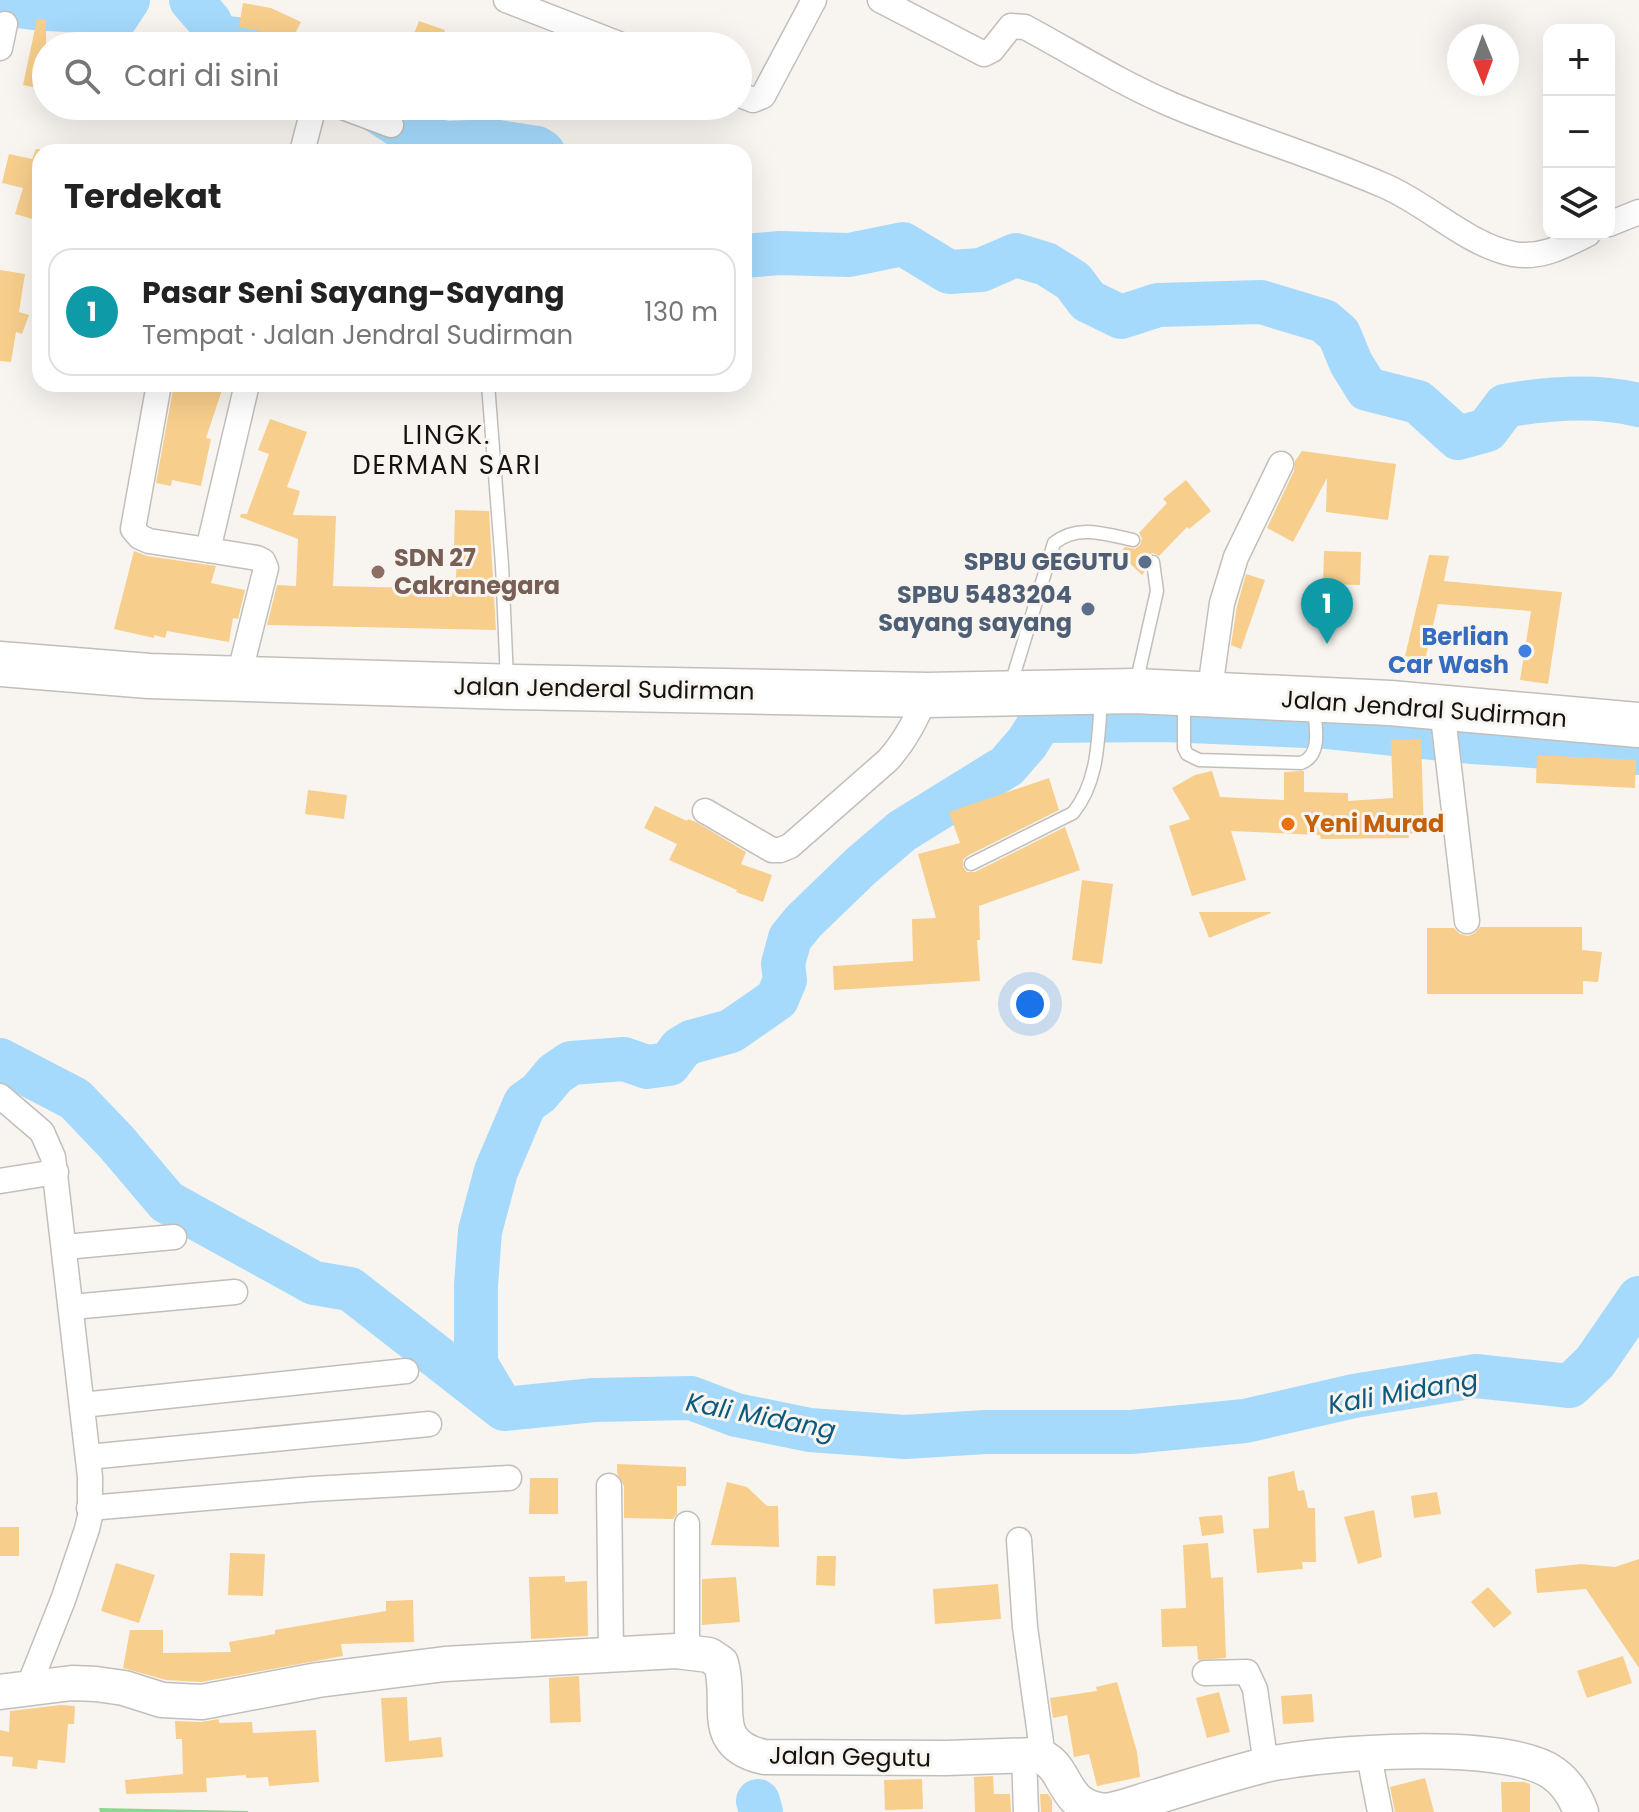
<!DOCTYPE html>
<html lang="id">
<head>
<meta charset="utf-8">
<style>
  body { margin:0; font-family:Poppins,sans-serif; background:#f6f6f6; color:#222 }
  .controls { position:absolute; right:24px; top:24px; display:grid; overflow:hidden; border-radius:16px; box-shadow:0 8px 32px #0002 }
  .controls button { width:72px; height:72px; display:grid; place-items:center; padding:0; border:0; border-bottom:2px solid #e0e0e0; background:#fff; color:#222; font:40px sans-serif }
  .compass { position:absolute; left:1447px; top:24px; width:72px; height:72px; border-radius:50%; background:#fff; box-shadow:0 8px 32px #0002; rotate:179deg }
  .you { position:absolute; left:1030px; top:1004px; width:28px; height:28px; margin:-20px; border:6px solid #fff; border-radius:50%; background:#1a73e8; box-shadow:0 0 0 12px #1a73e833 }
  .badge { display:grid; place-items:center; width:52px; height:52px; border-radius:50%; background:#2781af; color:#fff; font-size:26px; font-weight:700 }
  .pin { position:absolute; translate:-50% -66px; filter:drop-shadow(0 2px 4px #0008) }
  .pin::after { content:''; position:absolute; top:42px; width:28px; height:24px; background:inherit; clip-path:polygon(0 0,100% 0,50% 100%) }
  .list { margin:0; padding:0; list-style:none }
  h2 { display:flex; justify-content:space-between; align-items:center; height:104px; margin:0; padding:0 32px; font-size:34px }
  h2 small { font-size:26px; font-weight:400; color:#767676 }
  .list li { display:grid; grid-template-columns:52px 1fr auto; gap:24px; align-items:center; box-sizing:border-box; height:128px; margin:0 16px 16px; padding:0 16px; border:2px solid #e0e0e0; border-radius:24px }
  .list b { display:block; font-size:30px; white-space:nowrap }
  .list p { margin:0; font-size:26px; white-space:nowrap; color:#767676 }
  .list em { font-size:26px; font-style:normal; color:#767676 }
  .icon { flex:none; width:44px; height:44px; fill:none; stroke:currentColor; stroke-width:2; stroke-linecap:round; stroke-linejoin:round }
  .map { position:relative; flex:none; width:1639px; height:1812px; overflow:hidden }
  .search { position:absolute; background:#fff; box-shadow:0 8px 32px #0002; left:32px; top:32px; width:720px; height:88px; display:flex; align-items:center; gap:20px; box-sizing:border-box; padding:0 28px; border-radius:44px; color:#767676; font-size:30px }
  .panel { position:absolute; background:#fff; box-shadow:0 8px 32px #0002; left:32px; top:144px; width:720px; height:248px; border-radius:24px }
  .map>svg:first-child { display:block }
</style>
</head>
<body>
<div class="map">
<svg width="1639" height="1812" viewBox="0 0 1639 1812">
  <rect width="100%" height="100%" fill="#f8f5f0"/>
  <path fill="#8dd691" d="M99,1808L248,1811V1812H100Z"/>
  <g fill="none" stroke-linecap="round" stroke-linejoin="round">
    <g stroke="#a5dafc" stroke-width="44">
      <path d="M191,0L210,22L217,37L256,41L267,46"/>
      <path d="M0,2C38,13 78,6 116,18L128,0"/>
      <path d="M369,106L412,134L446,143L492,141L537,148L543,152"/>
      <path d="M744,256L780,253L849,255L903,244L949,272L981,270L1016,255L1046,264L1073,281L1088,301L1121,317L1158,305L1261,302L1324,321L1339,334L1351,363L1367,389L1418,402L1458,438L1487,430L1505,406C1548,398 1597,395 1639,405"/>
      <path d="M0,1060L75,1099L117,1143L167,1202L314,1283L350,1289L504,1409L594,1400L691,1398L736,1415L810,1430L905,1437L985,1432H1131L1245,1421L1354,1396L1476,1376L1570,1386L1595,1362L1639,1298"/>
      <path d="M498,1401L476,1364V1285L480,1231L496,1171L525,1103L539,1093L555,1074L571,1063L624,1059L647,1067L669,1064L681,1048L691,1042L731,1031L777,999L785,980L783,964L790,938L804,921L861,866L902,831L1007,766L1027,743L1041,721L1165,720L1328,727L1472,742L1639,753"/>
      <path d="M758,1801L761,1812"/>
    </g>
  </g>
  <g fill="#f7ce8b">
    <path d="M243,3L271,8L301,22L291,42L260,31L239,27Z"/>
    <path d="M37,19L46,20V90L23,85Z"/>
    <path d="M419,21L445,30L440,46L412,39Z"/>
    <path d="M36,149H40V221L15,214L23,188L2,183L9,154L32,159Z"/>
    <path d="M0,270L25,274L19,312L29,315L22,334L16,332L11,362L0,361Z"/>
    <path d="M174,384H224L206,438L211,439L201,486L172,480L171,486L156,483Z"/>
    <path d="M270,419L307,432L287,487L300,491L293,515L336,516L333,586L455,589L458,547H454L455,510L489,511L496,630L267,625L277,585L296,586L298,539L240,517L241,514H247L269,454L258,450Z"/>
    <path d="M1302,451L1396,464L1388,520L1326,512L1327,478L1293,542L1267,528L1294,471L1295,461Z"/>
    <path d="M1186,480L1211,511L1189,529L1187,527L1159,556L1153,553L1147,555L1144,562L1145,571L1142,575L1119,553L1125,547L1135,549L1140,545L1142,538L1139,533L1167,503L1163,499Z"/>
    <path d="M134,551L147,556L216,566L211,583L245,590L238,619L233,618L229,642L167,631L165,638L154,635V638L114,629Z"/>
    <path d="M1324,551L1361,552L1360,585L1323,584Z"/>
    <path d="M1429,555L1449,556L1444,581L1562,592L1548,684L1520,680L1531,611L1438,604L1425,660L1405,656Z"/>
    <path d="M1246,574L1265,580L1241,649L1231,645L1237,606Z"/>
    <path d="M1421,739L1424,834L1408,833L1409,838L1321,839L1320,835L1231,831L1246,880L1192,896L1169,826L1190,819L1172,788L1195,775L1212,771L1220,797L1284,800V772L1304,771V792L1348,793V801L1393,798L1391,740Z"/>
    <path d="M1537,755L1636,760L1635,788L1536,783Z"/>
    <path d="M1049,778L1059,810L967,856L963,860V867L967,872H975L1065,827L1080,870L979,906L980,940H977L980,981L834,990L833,966L913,961L912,919L936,918L918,854L960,843L949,812Z"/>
    <path d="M308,790L347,795L344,819L305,814Z"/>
    <path d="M655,806L687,821L688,819L696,822L746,852L741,864L772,875L763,902L736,892L737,890L669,860L677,844L644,828Z"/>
    <path d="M1082,880L1113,884L1102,964L1072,960Z"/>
    <path d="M1199,912H1271V913L1209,938Z"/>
    <path d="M1480,927H1582V950L1602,952L1598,982L1583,981V994H1427V928H1454L1460,934L1468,936L1475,933Z"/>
    <path d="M617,1464L686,1467V1486H677V1514L673,1519L624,1518V1486L617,1473Z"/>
    <path d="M1294,1471L1298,1491L1304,1490L1308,1508H1315L1316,1562H1302L1303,1569L1257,1573L1253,1529L1269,1528L1268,1477Z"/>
    <path d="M530,1478H558V1514H529Z"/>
    <path d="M727,1482L747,1487L767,1506H778L779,1547L711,1545Z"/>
    <path d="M1437,1492L1441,1514L1414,1518L1411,1496Z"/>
    <path d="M1374,1510L1382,1557L1358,1564L1344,1517Z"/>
    <path d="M1222,1515L1224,1533L1202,1536L1199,1517Z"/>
    <rect x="0" y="1527" width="19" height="29"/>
    <path d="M1208,1543L1211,1578L1223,1577L1226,1658L1198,1660L1197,1646L1162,1647L1161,1609L1186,1608L1183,1545Z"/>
    <path d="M230,1553L265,1554L263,1596L228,1595Z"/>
    <path d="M817,1556H836L835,1586L816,1585Z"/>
    <path d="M1639,1559V1668L1586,1589L1537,1593L1535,1569L1581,1564L1615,1567Z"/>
    <path d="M116,1563L155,1575L139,1623L101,1611Z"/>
    <path d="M565,1576V1582L587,1581L588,1636L531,1639L529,1577Z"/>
    <path d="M736,1577L740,1622L702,1625V1579Z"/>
    <path d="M998,1584L1001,1619L935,1624L933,1589Z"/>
    <path d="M1488,1587L1512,1613L1494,1628L1471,1602Z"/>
    <path d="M413,1600L414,1642L341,1644L343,1656L201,1682L166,1680L123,1668L130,1630H163V1653L231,1652L229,1642L275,1634V1630L386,1611V1601Z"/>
    <path d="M1623,1656L1632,1683L1587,1698L1577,1671Z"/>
    <path d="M579,1676L581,1722L550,1723L549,1678Z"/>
    <path d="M1117,1682L1137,1752L1140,1777L1097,1786L1089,1754L1074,1757L1067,1715L1053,1718L1050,1698L1097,1691L1096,1687Z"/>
    <path d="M1219,1692L1230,1732L1207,1738L1196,1698Z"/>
    <path d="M1312,1694L1314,1722L1283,1724L1281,1696Z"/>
    <path d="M407,1697L409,1741L441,1737L443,1757L385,1762L381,1698Z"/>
    <path d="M61,1705L75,1706L74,1724H68L65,1763L38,1760L37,1769L12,1766L13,1757L0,1756V1730L9,1732L10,1711Z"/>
    <path d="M219,1719V1723L252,1722L253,1733L316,1730L319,1782L269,1786L268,1777L246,1778V1775L206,1778L207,1792L126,1794L125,1780L183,1774L182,1739H176L175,1721L201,1722Z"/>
    <path d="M993,1776L994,1794H1010L1011,1812H975L974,1777Z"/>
    <path d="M1425,1778L1434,1812H1395L1390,1787Z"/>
    <path d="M922,1779L923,1809L885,1810L884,1780Z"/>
    <path d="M1501,1782H1524L1530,1784V1812H1502Z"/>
    <path d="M1040,1794H1048L1052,1800V1812H1041Z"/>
  </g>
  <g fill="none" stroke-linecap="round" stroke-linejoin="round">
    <g stroke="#c2bfbb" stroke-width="15">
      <g id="lane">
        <path d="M488,384L502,565L507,680"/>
        <path d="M1011,684L1054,543C1078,524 1105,534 1133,540"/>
        <path d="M1136,684L1157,591L1153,562"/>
        <path d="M1184,701V748L1187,754L1199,760L1301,763C1323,755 1315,725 1314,706"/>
        <path d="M971,864L1073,813C1099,781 1098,738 1101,700"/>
      </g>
    </g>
    <g stroke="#c2bfbb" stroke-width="27">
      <g id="street">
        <path d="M506,0L624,46"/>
        <path d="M880,0L984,54L992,50L1011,26L1025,27C1073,53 1119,82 1170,104C1240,134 1314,155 1385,186C1429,205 1466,244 1513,254C1541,259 1564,246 1588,234"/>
        <path d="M0,48L5,24"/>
        <path d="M738,94L753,100L763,96L814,0"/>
        <path d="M340,106L391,125"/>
        <path d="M302,152L314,106"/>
        <path d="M1609,224L1639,212"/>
        <path d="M159,384L133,529L140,537L149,541L208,550"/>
        <path d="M238,680L266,568L263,561L257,558L208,550L247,384"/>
        <path d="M1209,696L1222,603L1236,557L1281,464"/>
        <path d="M1442,708L1467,921"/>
        <path d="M705,811L772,850H780L790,846L888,760C906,740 916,719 927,695"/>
        <path d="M0,1096L42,1132L53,1157L90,1477V1516L87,1529L63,1600L28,1688"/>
        <path d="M0,1181L56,1172"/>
        <path d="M65,1247L174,1237"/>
        <path d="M72,1307L235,1292"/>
        <path d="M82,1405L406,1371"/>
        <path d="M88,1457L429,1424"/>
        <path d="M609,1486L611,1654"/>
        <path d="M89,1508L312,1489L509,1478"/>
        <path d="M1019,1540L1025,1627L1043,1757"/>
        <path d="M687,1652V1524"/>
        <path d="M1205,1673L1247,1672L1255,1689L1266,1765"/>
        <path d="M1368,1751L1380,1812"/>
        <path d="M1024,1755L1026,1812"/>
      </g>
    </g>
    <g stroke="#c2bfbb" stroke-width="37">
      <path id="secondary" d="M0,1692L72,1683L96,1684L124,1688L162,1700L202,1702L318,1680L445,1664L676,1651L709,1655L721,1663C733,1705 707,1744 764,1757L946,1758L1036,1755C1070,1763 1058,1808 1106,1811C1125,1808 1141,1801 1159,1796C1194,1785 1229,1774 1265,1765C1323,1752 1505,1739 1553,1773C1567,1783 1575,1796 1581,1812"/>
    </g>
    <g stroke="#c2bfbb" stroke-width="47">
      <path id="highway" d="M0,664L149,676L514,687L927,695L1135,691L1390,703L1639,725"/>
    </g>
    <use href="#lane" stroke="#fff" stroke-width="12"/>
    <use href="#street" stroke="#fff" stroke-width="24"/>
    <use href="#secondary" stroke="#fff" stroke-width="34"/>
    <use href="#highway" stroke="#fff" stroke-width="44"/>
  </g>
  <g fill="#5c6f8a" stroke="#f8f5f0" stroke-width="3">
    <circle cx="1145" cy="562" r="8"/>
    <circle cx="1088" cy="609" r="8"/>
  </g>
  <circle fill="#8d6e63" stroke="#f8f5f0" stroke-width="3" cx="378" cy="572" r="8"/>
  <circle fill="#3f7fe0" stroke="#f8f5f0" stroke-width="3" cx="1525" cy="651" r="8"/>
  <circle fill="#e8710a" stroke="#f8f5f0" stroke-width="3" cx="1288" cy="824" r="8"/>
  <g text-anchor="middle" stroke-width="6" stroke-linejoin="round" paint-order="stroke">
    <g font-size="24" font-weight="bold" fill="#785e54" stroke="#f8f5f0" text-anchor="start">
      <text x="394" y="566">SDN 27<tspan x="394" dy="28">Cakranegara</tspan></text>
    </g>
    <g font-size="24" font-weight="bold" fill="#4e5e75" stroke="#f8f5f0" text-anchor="end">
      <text x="1129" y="570">SPBU GEGUTU</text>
      <text x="1072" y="603">SPBU 5483204<tspan x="1072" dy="28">Sayang sayang</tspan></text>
    </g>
    <g font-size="24" font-weight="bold" fill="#366cbe" stroke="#f8f5f0" text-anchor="end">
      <text x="1509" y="645">Berlian<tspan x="1509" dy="28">Car Wash</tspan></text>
    </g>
    <g font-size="24" fill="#141312" stroke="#f8f5f0">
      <text transform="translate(604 689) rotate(1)" y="8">Jalan Jenderal Sudirman</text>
      <text transform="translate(1424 709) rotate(4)" y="8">Jalan Jendral Sudirman</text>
      <text transform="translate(850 1757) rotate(1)" y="8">Jalan Gegutu</text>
    </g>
    <g font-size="24" font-weight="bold" fill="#c56008" stroke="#f8f5f0" text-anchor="start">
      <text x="1304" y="832">Yeni Murad</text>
    </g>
    <g font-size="26" letter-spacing="2" fill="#141312" stroke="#f8f5f0">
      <text x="447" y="444">LINGK.<tspan x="447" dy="30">DERMAN SARI</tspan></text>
    </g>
    <g font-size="26" font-style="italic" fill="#0d597d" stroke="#f8f5f0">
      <text transform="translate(1403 1392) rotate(-10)" y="9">Kali Midang</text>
      <text transform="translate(761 1416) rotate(11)" y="9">Kali Midang</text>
    </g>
  </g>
</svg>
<div class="controls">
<button>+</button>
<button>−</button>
<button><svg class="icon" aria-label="layers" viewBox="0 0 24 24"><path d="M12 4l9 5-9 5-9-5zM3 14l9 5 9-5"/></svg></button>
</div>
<svg class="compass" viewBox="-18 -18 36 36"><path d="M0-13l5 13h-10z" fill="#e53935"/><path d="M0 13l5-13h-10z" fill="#767676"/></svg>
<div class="you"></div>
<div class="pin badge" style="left:1327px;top:644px;background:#0f9aa8">1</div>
<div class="search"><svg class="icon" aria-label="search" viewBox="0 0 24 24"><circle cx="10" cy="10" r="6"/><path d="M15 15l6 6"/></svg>Cari di sini</div>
<section class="panel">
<h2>Terdekat<small></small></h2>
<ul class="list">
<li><span class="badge" style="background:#0f9aa8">1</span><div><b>Pasar Seni Sayang-Sayang</b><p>Tempat · Jalan Jendral Sudirman</p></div><em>130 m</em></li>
</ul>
</section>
</div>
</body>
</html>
